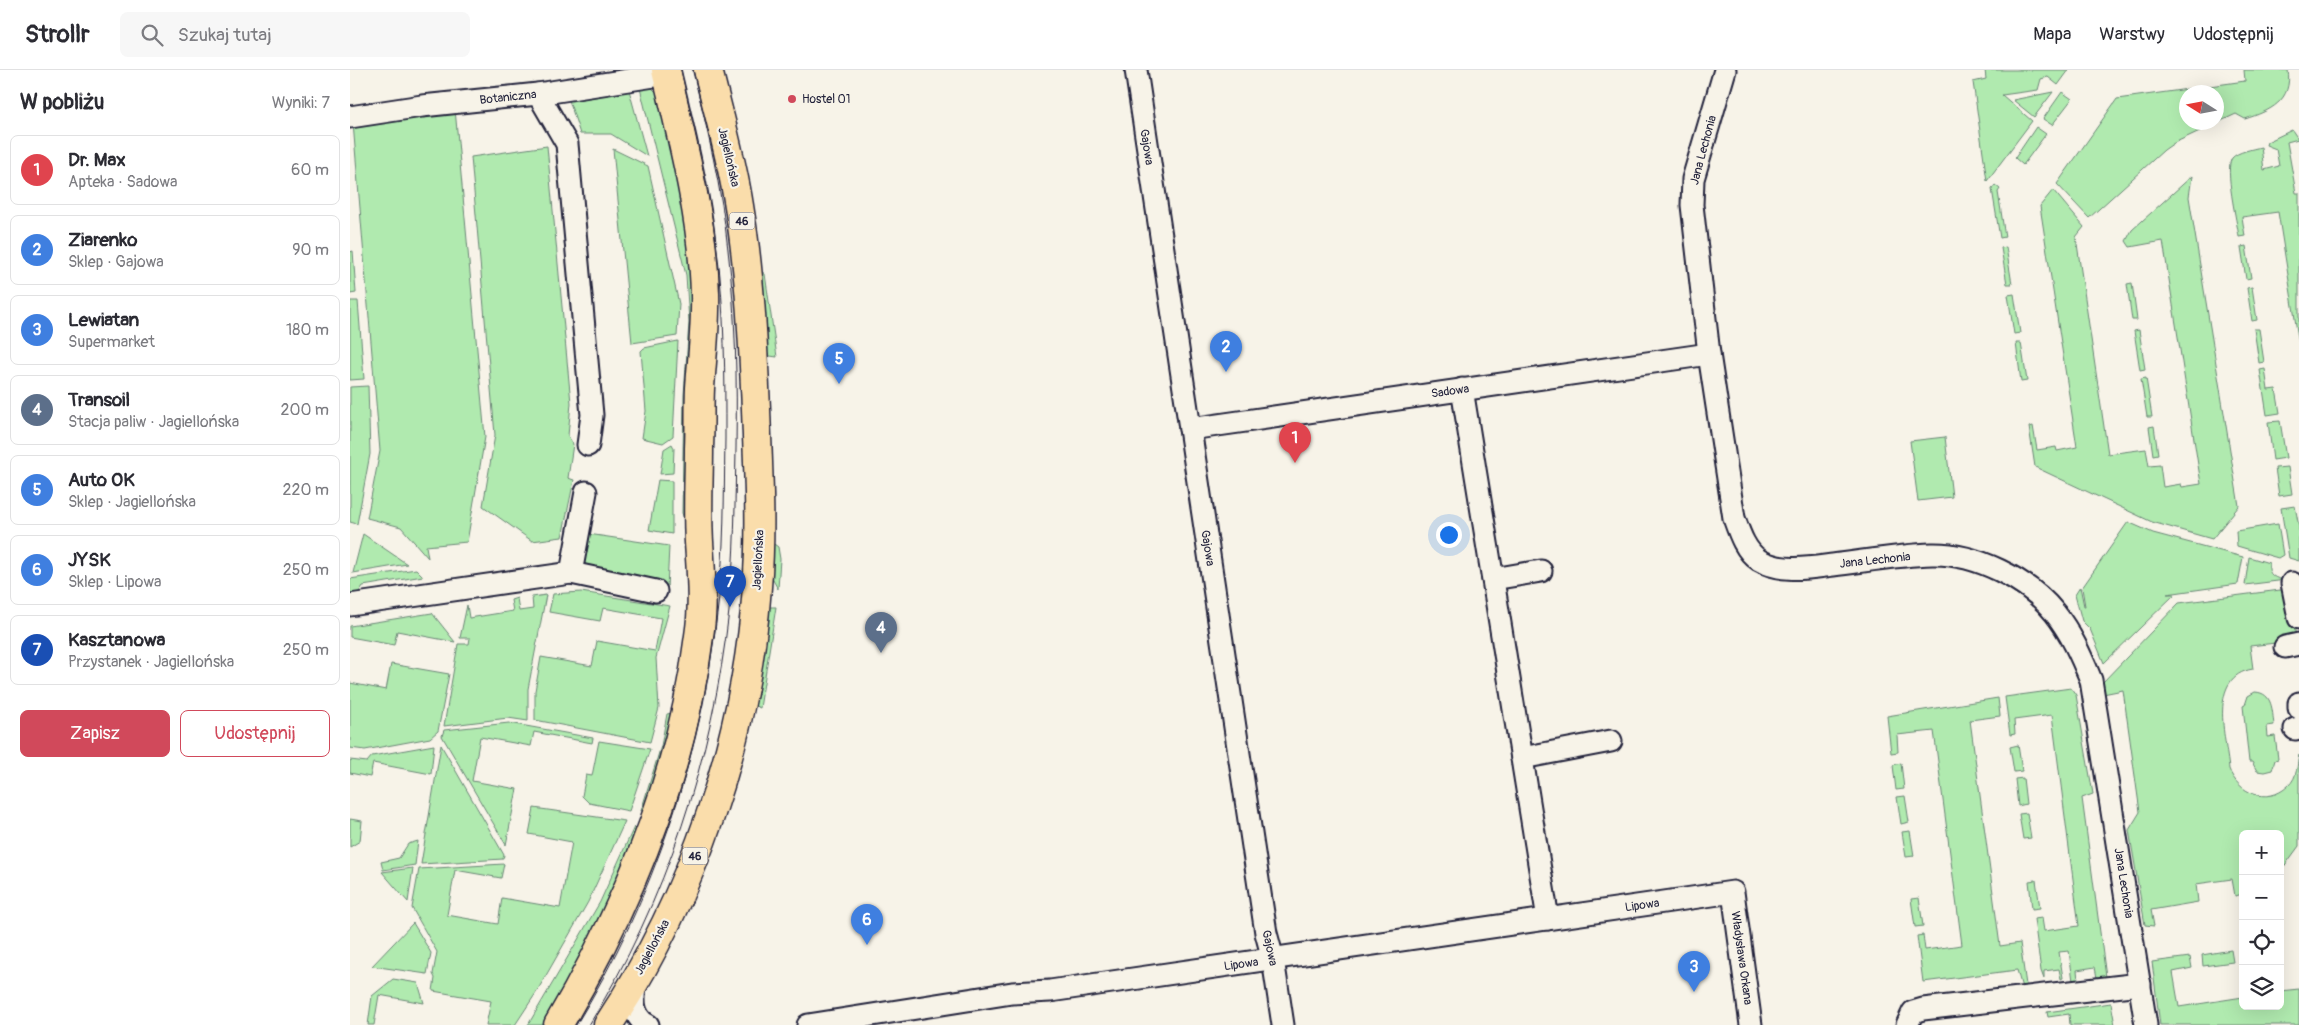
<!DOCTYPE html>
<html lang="pl">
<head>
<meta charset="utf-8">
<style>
  body { margin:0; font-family:Pangolin,sans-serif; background:#f7f7f7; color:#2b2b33 }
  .controls { position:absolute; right:15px; bottom:15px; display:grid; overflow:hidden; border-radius:8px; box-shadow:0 5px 20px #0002 }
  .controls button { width:45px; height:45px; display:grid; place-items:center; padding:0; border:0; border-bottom:1px solid #e1e1e2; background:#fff; color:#2b2b33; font:25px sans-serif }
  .compass { position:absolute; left:1829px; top:15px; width:45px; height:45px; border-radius:50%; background:#fff; box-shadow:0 5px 20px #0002; rotate:281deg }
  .you { position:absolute; left:1098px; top:464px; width:18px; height:18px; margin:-12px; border:4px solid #fff; border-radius:50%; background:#1a73e8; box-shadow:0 0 0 8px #1a73e833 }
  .badge { display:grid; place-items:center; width:32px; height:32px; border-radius:50%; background:#d1495b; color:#fff; font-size:16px; font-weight:700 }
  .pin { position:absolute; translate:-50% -41px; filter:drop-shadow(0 1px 2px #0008) }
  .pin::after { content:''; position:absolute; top:26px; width:18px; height:15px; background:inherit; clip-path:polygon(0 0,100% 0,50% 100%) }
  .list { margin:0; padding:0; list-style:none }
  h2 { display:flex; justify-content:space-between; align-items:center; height:65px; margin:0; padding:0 20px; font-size:21px }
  h2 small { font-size:16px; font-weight:400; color:#7c7c81 }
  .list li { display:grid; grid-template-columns:32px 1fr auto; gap:15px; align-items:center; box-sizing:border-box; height:70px; margin:0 10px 10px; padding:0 10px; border:1px solid #e1e1e2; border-radius:8px }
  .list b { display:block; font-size:19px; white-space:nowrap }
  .list p { margin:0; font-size:16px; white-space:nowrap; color:#7c7c81 }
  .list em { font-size:16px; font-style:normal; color:#7c7c81 }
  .actions { display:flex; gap:10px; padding:15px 20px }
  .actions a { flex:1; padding:11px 0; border:1px solid #d1495b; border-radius:8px; text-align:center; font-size:18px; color:#d1495b }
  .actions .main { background:#d1495b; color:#fff }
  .icon { flex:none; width:28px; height:28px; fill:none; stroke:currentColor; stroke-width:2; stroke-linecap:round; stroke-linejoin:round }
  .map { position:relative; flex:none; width:1949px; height:955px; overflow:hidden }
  header { display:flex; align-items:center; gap:30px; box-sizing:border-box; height:70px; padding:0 25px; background:#fff; border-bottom:1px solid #e1e1e2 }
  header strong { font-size:24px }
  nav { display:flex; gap:28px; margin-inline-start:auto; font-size:18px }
  .search { width:350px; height:45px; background:#f7f7f7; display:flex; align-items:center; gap:12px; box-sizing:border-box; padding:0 18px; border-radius:8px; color:#7c7c81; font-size:19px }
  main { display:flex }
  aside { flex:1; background:#fff }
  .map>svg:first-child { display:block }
</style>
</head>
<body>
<header>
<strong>Strollr</strong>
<div class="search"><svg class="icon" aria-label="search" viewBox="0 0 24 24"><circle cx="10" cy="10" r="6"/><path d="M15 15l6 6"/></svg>Szukaj tutaj</div>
<nav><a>Mapa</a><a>Warstwy</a><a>Udostępnij</a></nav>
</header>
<main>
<aside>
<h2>W pobliżu<small>Wyniki: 7</small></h2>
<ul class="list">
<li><span class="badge" style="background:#e0444e">1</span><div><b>Dr. Max</b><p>Apteka · Sadowa</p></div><em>60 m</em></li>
<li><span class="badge" style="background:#3f7fe0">2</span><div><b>Ziarenko</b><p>Sklep · Gajowa</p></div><em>90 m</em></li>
<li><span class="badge" style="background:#3f7fe0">3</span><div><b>Lewiatan</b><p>Supermarket</p></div><em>180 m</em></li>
<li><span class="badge" style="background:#5c6f8a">4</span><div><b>Transoil</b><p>Stacja paliw · Jagiellońska</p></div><em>200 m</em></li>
<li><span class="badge" style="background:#3f7fe0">5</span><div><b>Auto OK</b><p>Sklep · Jagiellońska</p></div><em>220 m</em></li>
<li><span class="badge" style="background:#3f7fe0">6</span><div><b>JYSK</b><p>Sklep · Lipowa</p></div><em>250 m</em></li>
<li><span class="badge" style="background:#1a4fb4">7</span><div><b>Kasztanowa</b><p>Przystanek · Jagiellońska</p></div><em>250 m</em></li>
</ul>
<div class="actions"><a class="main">Zapisz</a><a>Udostępnij</a></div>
</aside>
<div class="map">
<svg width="1949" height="955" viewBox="0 0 1949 955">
  <rect width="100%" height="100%" fill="#f7f3e8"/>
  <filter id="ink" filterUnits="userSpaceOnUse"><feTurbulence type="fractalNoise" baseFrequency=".02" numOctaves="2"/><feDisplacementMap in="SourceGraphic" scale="10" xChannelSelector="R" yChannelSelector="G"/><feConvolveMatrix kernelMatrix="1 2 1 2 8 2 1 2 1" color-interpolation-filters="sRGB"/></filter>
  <g filter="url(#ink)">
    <g fill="#b0eaaf" stroke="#698675" fill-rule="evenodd">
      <path d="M1635,0H1719L1708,15L1698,7L1691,9L1688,20L1652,25L1682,51L1637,111L1623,12L1636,9Z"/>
      <path d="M1894,0H1938C1943,31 1920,41 1895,49L1886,44L1824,73L1814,80L1739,148L1707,114L1767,29L1895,11ZM1866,22V52H1836V22Z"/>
      <path d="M290,18H302L308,24L329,109L344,229L335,452L332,443L334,325L339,252L336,205Z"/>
      <path d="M279,20L297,86L261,64H230L218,27Z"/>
      <path d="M1703,22L1684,47L1663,30Z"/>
      <path d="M1712,22L1722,29L1702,55L1693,49Z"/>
      <path d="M105,39L135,367L117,472L76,476L78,488L51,457L17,448L30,381L3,53Z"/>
      <path d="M1686,57L1696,64L1673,95L1665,88Z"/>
      <path d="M1942,60L1948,69L1937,72L1946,123H1949V274L1928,142L1892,147L1895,166L1889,167C1887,152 1874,98 1882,88C1887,82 1903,79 1911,77L1914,100L1929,96L1926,79L1916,75L1917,72Z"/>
      <path d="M197,76L221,333L218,366L223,374L218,408L224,410L212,467L182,471L133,436L145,365L121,87Z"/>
      <path d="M263,79L298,96L329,234L327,266L282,273Z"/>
      <path d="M1842,106L1839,127L1889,436L1862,469L1802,452L1685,397L1679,357L1683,356L1687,380L1706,377L1707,381L1727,377L1690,136L1703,120L1734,157L1726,167L1758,384L1796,379L1799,396L1810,395L1813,417L1831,414L1832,417L1851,414L1813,171L1780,177L1776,171L1782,160Z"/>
      <path d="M1645,115L1650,119L1648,122L1655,167L1650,168L1642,119Z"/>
      <path d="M1896,176L1901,208L1896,209L1891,177Z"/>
      <path d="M1656,177L1662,214H1657L1651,178Z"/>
      <path d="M3,181L6,223L0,224V182Z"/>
      <path d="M412,202L415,204L427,287L420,286L415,281L409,207Z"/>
      <path d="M1782,213L1787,250H1782L1777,214Z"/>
      <path d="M1902,217L1907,250L1902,251L1897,218Z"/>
      <path d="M1664,224L1670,263L1664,264L1658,225Z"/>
      <path d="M0,231H8L14,309L0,310Z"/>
      <path d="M1904,259H1909L1914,292L1909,293Z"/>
      <path d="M1789,260L1795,299L1790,300L1784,261Z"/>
      <path d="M328,271L323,366L313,373L292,368L296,341L291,281L294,278Z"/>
      <path d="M1666,273H1671L1677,311L1671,312Z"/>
      <path d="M1915,299L1918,320L1926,319L1930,343L1917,345L1910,300Z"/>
      <path d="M1796,308L1802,347H1797L1791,309Z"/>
      <path d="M18,316L20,384L7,454L0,452V317Z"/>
      <path d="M1930,351L1936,388L1923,390L1918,352Z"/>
      <path d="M1804,356L1808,384L1803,385L1799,357Z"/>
      <path d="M1595,367L1602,427L1568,431L1560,371Z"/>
      <path d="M322,374L324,378L323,403L310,404L314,379Z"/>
      <path d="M1938,397L1942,424L1929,426L1925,398Z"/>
      <path d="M308,410L322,411V464L299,460Z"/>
      <path d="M1945,436L1949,457V491L1939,488L1931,438Z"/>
      <path d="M1778,452L1803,463L1893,487L1888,514L1817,524H1825L1754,593L1740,559L1732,551L1725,525L1730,517L1734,536H1735L1732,518Z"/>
      <path d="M1928,454L1933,485L1928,488L1887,476L1886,461Z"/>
      <path d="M13,464L57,494L3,503Z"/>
      <path d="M238,464L319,476L317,519L234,501L233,487Z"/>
      <path d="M420,471L428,477L430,489L428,519L418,501Z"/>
      <path d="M1899,487L1919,493C1917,505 1925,509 1936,510L1895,515Z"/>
      <path d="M66,499L73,506L13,516L5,528L0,530V509Z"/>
      <path d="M1938,519L1946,567L1934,572L1900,576L1903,599C1857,606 1876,668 1879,699C1888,723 1917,736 1938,716C1948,707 1947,694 1949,685V776L1930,802V764H1893V824L1885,826L1882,809L1846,814L1848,832L1801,840L1804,856L1795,855L1779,760L1790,742L1773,620L1753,624L1751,614L1829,533Z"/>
      <path d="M231,522L320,536L306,588L309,638L300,672L185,650V621L191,587L242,596L247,571L305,581L311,548L253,538L250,551L199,542L203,524Z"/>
      <path d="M196,525L178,619V651L158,648L94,656L108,574H119L120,568H110L117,535L119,548L163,541L161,530L167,528L169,541L183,539L182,527Z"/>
      <path d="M420,537H426L410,638L403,635L416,541Z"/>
      <path d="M82,543L105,572L47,561L44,575L0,567V556Z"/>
      <path d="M41,594L99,604L88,661L80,668L15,680L0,678V613L36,620Z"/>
      <path d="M1721,618L1726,625L1743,724L1732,728L1756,907L1747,908L1745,897L1727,900L1728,910L1723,911L1719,881L1709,882L1713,908L1711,909L1709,899L1694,901V909L1691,901L1684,849L1692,848L1694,861L1729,856L1702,645L1664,650L1665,664L1660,665L1655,627Z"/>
      <path d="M1905,622C1923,623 1922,640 1924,655L1917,656L1918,667L1925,666L1928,689L1925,690L1922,700L1914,702L1907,701L1902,692H1899L1893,636L1895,635L1898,626Z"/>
      <path d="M1648,628L1650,646L1620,650L1650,876L1670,873L1676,915L1672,918L1667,900L1573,912L1567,866L1573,865L1575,880L1612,875L1584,661L1547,665L1548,682L1541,683L1537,646Z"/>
      <path d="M322,643L321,656L295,739L291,741L311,676L317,644Z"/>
      <path d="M159,653L243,668L242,673L184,662L181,676L130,667L122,711L167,719L156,775L92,666L94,660Z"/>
      <path d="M249,671L300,679L279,741L239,733L232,726L236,705L242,706Z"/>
      <path d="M84,675L81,704L23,693L20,707L0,703V690L17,692L22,686Z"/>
      <path d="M91,675L154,785L153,789L71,794Z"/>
      <path d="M1668,675L1672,701L1664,702L1660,677Z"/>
      <path d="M1551,693L1554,719L1546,720L1543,695Z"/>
      <path d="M1673,708L1676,734L1668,736L1665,709Z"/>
      <path d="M1555,726L1559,752L1551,754L1547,727Z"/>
      <path d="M184,738L275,751L238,832L186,923L165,955H136L141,931L83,921L85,908L83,904L87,882L62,838L69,799L154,794L151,808L105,800L97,845L148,854L152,828L210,838L222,772L179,764Z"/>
      <path d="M1677,743L1681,768L1673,769L1669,744Z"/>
      <path d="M0,749L12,751L10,771L0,777Z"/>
      <path d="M284,757L288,763L224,905L193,955H178L250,832Z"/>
      <path d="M1560,761L1564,786L1556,787L1552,762Z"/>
      <path d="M68,771L65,795L33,800L31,792L49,788L58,774Z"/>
      <path d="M63,798L58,832L32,802Z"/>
      <path d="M1686,810L1690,838L1682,839L1679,811Z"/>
      <path d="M1569,828L1573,856L1565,857L1561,829Z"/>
      <path d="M63,853L81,883L77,904L22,896Z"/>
      <path d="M1881,880L1883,892L1853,896L1852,885Z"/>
      <path d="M1840,887L1842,898L1823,902L1829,937L1893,927V936H1930V921L1949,919V955H1810L1802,892Z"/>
      <path d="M43,909L68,913L74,933L29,925L24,955H18L22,926Z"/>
      <path d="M1761,933L1765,955H1720L1719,944L1698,947L1697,942Z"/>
    </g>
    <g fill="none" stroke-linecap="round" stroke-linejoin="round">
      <g stroke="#22223b" stroke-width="25">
        <g id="street">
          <path d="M786,0L916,863L923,889L933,955"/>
          <path d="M1375,0L1343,109L1342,135L1359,284L1384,448C1389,462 1395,481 1409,490C1431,503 1459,498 1483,495C1516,491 1549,485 1582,484C1625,483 1678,509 1705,543C1721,563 1731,586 1741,610L1796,955"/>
          <path d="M188,24L217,74L242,345L238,375"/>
          <path d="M0,47L72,36L188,24L317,4"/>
          <path d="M1112,319L1198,849"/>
          <path d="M840,359L1359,284"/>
          <path d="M221,503L236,422"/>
          <path d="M1143,509L1191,501"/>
          <path d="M1942,513L1949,548"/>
          <path d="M0,535L221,503L306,521"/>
          <path d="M1935,577L1949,574"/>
          <path d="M1949,633V638"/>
          <path d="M1945,659L1949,658"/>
          <path d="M1172,688L1261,671"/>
          <path d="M286,911C283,927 281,947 298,955"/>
          <path d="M458,955L662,923L700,921L1383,822L1401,955"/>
          <path d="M1557,955L1563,942L1573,939L1790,914"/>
        </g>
      </g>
      <g stroke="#22223b" stroke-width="31">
        <g id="primary">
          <path d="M208,955C278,836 332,704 349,566C354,535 351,504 349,472C347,441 349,409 349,378C350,358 349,338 350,318C352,287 356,256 355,224C353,149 333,73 316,0"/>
          <path d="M258,955C343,826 396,671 407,517C412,458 408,398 406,339C403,271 400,203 389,136C382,90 369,45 358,0"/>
        </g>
      </g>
      <use href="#street" stroke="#f7f3e8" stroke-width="21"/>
      <use href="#primary" stroke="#faddab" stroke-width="28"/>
      <g stroke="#22223b" stroke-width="1">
        <path d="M226,955C304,828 352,684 368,536C375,480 374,424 375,368C375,305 375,242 367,180C359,119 344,60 331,0"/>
        <path d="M239,955C316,831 363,686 379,541C385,487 385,432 386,378C387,311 386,245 378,180C372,119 357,59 343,0"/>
      </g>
    </g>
  </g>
  <circle fill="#d1495b" stroke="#f7f3e8" stroke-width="2" cx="442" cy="29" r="5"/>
  <g text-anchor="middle" stroke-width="4.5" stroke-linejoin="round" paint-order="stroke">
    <g fill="#f7f3e8" stroke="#62616f" stroke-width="1">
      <rect x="379.5" y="142.5" width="25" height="17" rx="4"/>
      <rect x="332.5" y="777.5" width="25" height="17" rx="4"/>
    </g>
    <g font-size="11" font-weight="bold" fill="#22223b">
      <text x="392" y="155">46</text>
      <text x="345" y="790">46</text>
    </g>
    <g font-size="12" fill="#22223b" stroke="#f7f3e8">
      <text transform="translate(158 27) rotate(-6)" y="4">Botaniczna</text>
      <text transform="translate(797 77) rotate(81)" y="4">Gajowa</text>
      <text transform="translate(1353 80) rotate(-75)" y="4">Jana Lechonia</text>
      <text transform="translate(379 87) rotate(77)" y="4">Jagiellońska</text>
      <text transform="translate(1100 321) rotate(-8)" y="4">Sadowa</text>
      <text transform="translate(858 478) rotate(81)" y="4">Gajowa</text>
      <text transform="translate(408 490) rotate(-87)" y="4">Jagiellońska</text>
      <text transform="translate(1525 490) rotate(-6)" y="4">Jana Lechonia</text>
      <text transform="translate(1774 813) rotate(81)" y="4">Jana Lechonia</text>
      <text transform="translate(1292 835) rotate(-8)" y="4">Lipowa</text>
      <text transform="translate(302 877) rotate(-62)" y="4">Jagiellońska</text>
      <text transform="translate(920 878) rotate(78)" y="4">Gajowa</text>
      <text transform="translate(1392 888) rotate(82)" y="4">Władysława Orkana</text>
      <text transform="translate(891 894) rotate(-8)" y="4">Lipowa</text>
    </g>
    <g font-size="12" fill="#22223b" stroke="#f7f3e8" text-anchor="start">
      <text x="452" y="33">Hostel 01</text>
    </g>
  </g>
</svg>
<div class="controls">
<button>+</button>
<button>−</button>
<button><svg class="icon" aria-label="locate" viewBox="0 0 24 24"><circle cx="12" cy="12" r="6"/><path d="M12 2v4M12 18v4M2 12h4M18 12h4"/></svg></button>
<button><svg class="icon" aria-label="layers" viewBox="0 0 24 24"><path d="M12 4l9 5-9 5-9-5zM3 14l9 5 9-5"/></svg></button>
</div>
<svg class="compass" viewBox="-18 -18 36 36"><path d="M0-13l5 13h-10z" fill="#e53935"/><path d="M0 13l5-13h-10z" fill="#7c7c81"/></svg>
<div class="you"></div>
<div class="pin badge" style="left:945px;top:393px;background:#e0444e">1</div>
<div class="pin badge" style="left:876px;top:302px;background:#3f7fe0">2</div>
<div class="pin badge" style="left:1344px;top:922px;background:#3f7fe0">3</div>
<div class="pin badge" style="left:531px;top:583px;background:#5c6f8a">4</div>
<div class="pin badge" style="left:489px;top:314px;background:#3f7fe0">5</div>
<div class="pin badge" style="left:517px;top:875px;background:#3f7fe0">6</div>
<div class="pin badge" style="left:380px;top:537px;background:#1a4fb4">7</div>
</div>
</main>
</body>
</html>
